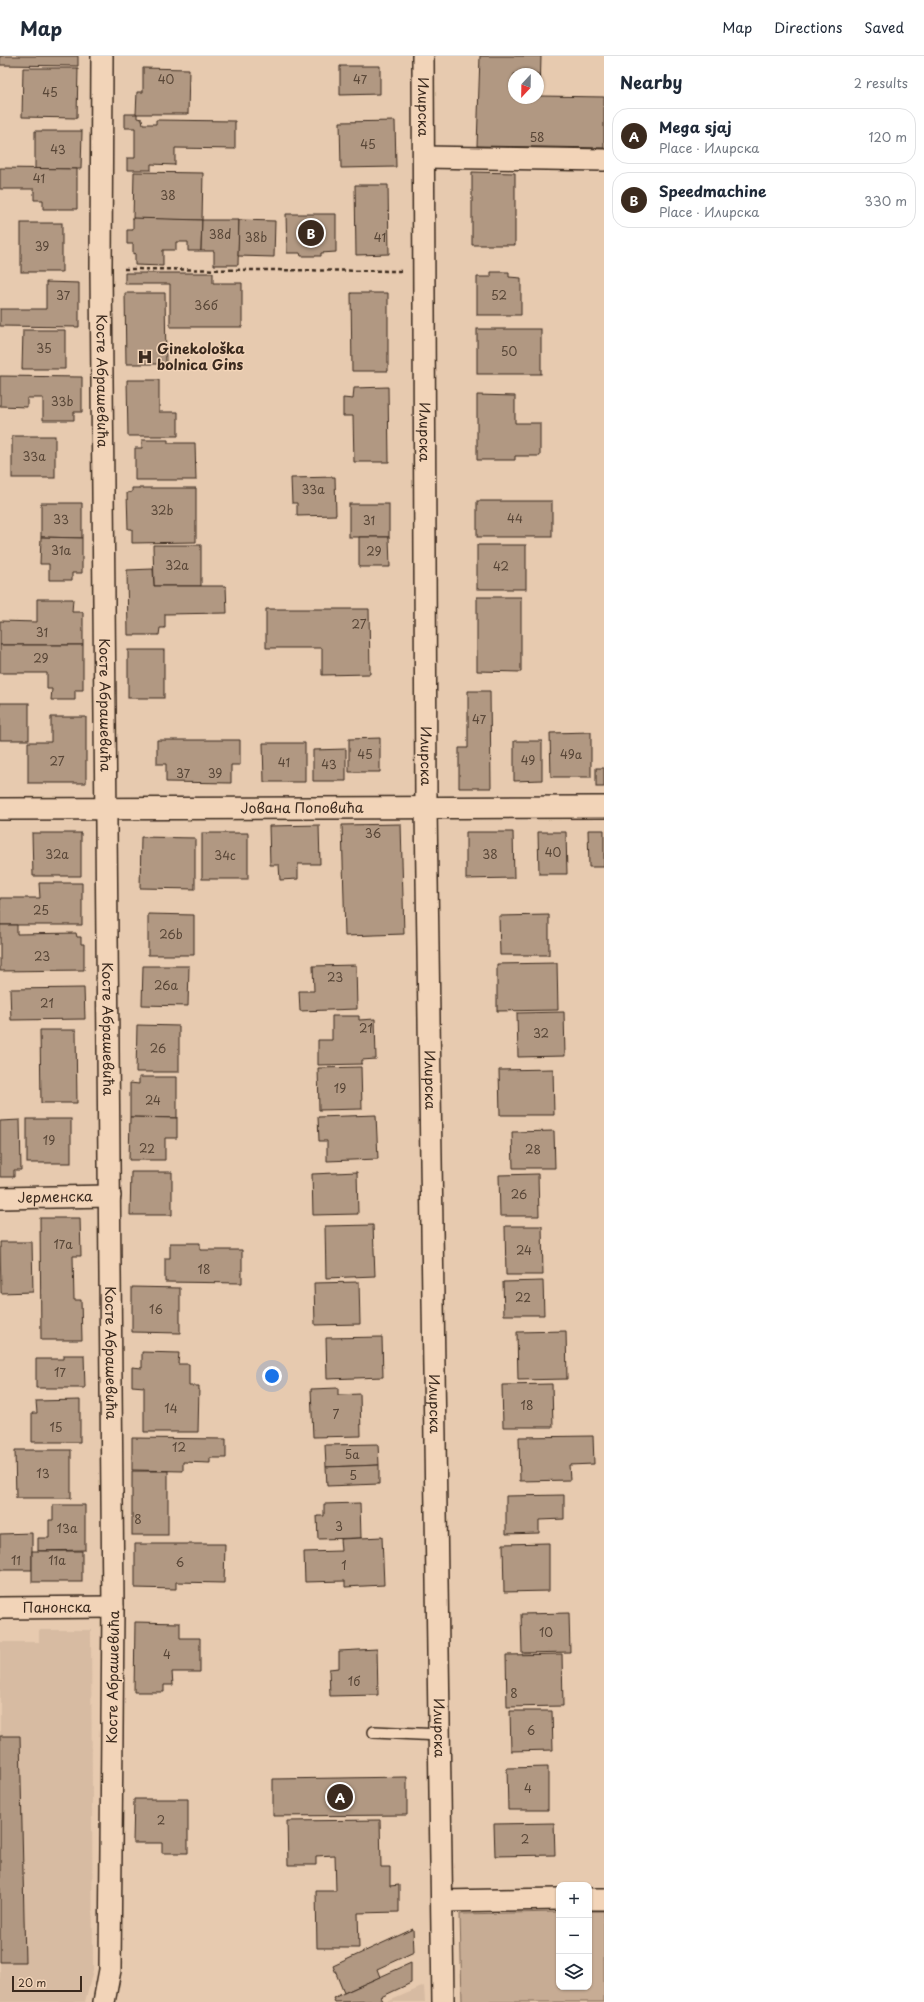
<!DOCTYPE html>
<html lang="en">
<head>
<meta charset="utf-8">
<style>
  body { margin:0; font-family:"Playpen Sans",sans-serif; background:#f6f6f7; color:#1f2937 }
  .controls { position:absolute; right:12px; bottom:12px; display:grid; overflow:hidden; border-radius:8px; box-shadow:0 1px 3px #0004 }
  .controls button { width:36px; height:36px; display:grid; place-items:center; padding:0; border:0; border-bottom:1px solid #e0e1e3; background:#fff; color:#1f2937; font:20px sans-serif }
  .compass { position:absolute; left:508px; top:12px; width:36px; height:36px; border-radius:50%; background:#fff; box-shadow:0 1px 3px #0004; rotate:202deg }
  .scale { position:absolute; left:12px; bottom:10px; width:70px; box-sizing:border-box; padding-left:4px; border:2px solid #3b2a1e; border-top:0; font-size:11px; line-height:14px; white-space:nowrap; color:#3b2a1e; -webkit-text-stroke:3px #f2d4b8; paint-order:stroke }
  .you { position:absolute; left:272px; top:1320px; width:14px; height:14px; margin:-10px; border:3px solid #fff; border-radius:50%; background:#1a73e8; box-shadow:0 0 0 6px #1a73e833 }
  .badge { display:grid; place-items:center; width:26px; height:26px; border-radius:50%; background:#3b2a1e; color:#fff; font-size:13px; font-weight:700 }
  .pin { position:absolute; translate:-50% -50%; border:2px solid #fff; box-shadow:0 1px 4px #0006 }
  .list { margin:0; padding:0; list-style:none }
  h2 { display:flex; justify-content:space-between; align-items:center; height:52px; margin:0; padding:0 16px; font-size:17px }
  h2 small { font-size:13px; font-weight:400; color:#747a83 }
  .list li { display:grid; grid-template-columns:26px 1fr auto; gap:12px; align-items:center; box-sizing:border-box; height:56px; margin:0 8px 8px; padding:0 8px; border:1px solid #e0e1e3; border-radius:16px }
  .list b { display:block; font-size:15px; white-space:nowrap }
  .list p { margin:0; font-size:13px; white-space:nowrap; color:#747a83 }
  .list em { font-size:13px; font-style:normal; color:#747a83 }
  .icon { flex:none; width:22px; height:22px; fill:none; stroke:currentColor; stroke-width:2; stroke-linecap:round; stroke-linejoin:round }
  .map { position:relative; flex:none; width:604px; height:1946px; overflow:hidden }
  header { display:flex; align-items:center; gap:24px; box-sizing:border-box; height:56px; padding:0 20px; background:#fff; border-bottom:1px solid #e0e1e3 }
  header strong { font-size:19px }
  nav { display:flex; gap:22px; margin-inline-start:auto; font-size:14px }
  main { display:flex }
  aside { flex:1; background:#fff }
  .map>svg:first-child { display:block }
</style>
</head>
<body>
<header>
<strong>Map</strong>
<nav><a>Map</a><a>Directions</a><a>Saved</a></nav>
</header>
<main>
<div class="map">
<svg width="604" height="1946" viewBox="0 0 604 1946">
  <rect width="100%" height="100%" fill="#e7caaf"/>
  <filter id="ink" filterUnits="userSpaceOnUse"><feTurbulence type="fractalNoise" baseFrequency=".025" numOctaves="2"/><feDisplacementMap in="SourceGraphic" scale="8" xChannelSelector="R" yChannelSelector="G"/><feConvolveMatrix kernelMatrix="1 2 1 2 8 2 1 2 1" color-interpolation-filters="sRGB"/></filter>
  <g filter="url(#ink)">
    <g fill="#d7bba2">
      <path d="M39,1574H91L93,1914L85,1946H0V1586H39Z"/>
      <path d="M424,1930L425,1946H387Z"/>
    </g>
    <path fill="#c7ac94" stroke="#816b59" d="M589,1855H604V1946H462L460,1858L559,1856V1931H589Z"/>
    <g fill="#b19882" stroke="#3b2a1e" fill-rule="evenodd">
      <path d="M0,0H78V10L0,9Z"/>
      <path d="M480,0H541L540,40L604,41V92L477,90ZM514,18H538V42H514Z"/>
      <path d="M340,10H380V38L340,39Z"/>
      <path d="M23,12H78L77,62L22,61Z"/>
      <path d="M143,12L189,13L188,58H136L137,36H143Z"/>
      <path d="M125,58H137V62L142,63L143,68H156V64L235,65V93L175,92V109L151,108V114H127V102H135V72H125Z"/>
      <path d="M395,65L396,111L341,112L340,66Z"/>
      <path d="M35,75H82L81,113H35Z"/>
      <path d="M0,112L77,113V153H43V144H34V133H0Z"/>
      <path d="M134,116L203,117L202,164L133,163Z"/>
      <path d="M472,116L515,117V189H472Z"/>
      <path d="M355,129H388L389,198L356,199Z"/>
      <path d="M286,158H336V196L321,197V200H301L300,197H287Z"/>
      <path d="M133,162L202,164L201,195H188V186H176V194H163V210L135,209V197L133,198V188H127V174H133Z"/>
      <path d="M202,164H239L238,209H214V195H201Z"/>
      <path d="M239,164L275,165L274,201L238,200Z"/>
      <rect x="21" y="167" width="41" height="49"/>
      <path d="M491,216H509V221L521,222V259H477V221H491Z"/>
      <path d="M125,217H213V227H242V271H170V228H125Z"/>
      <path d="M46,226L79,227V271L0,270V253H46Z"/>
      <path d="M125,237H165L166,308H126Z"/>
      <path d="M351,237H388V315H352Z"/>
      <rect x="477" y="273" width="64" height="45"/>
      <path d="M23,274H65V313H22Z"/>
      <path d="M0,320L82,321V356H74V364H43V342H27V351L0,350Z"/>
      <path d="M127,324H159V356H178V380H128Z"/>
      <path d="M388,331L389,406H354L353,360H343V342L353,343L354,332Z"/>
      <path d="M477,339L515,340V367H540V400H515V404H477Z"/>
      <rect x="12" y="380" width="43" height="42"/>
      <path d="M142,384H168V387H195L196,424H135V392H142Z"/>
      <path d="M335,421L336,459L297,460V447H292L291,422Z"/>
      <path d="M132,432H196V486L132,487V473H128L127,437L132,436Z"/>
      <rect x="477" y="445" width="75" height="36"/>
      <path d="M41,447H82V482L41,481Z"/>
      <rect x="349" y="448" width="40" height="33"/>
      <path d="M41,481L82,482V517H72V524H49V508H40Z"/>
      <path d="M359,481H389L390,511H359Z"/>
      <path d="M153,489H201V530H154Z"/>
      <rect x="477" y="489" width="49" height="44"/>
      <path d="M153,513L154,530H226L227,557L165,558V572H160L159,579H128L127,514Z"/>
      <path d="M477,541H521V616L477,615Z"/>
      <path d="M37,543H73L72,556H83V589H0V565L37,566Z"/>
      <path d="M266,553H369L370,618L322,619V592H266Z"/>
      <path d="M0,589H83V634H75V644H51L52,633H47V617H0Z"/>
      <rect x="128" y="594" width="36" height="48"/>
      <path d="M468,635H490L491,732H459V692H468Z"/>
      <rect x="0" y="647" width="29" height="37"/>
      <path d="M51,661H86V727H28V686H51Z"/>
      <path d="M591,676V721H551L550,677Z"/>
      <path d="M380,682V716H349V683Z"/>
      <path d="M157,684H240V709H231V727L166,726V708H157Z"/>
      <path d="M514,685H542V724L514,725Z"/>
      <path d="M263,687H305V726H264Z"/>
      <path d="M346,693V725H313V694Z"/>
      <rect x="596" y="712" width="8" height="19"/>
      <path d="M401,768L404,878L345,880L342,769Z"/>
      <path d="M319,769L320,808H298V823L280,824L279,809H270L269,770Z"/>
      <path d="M588,774H604V811H589Z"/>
      <path d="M466,776H513L514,822L466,823Z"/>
      <path d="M538,776H566L567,818H539Z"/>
      <path d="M32,777H81V820H33Z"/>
      <rect x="202" y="777" width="46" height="46"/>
      <path d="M141,781L195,782V833L140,832Z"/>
      <path d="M39,827H82V869H0V842H40Z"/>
      <path d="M148,858L194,859V899H148Z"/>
      <path d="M549,859V899H500L499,860Z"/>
      <path d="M0,869H17V878L76,877L77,881H81V888H84V914L0,915Z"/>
      <path d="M557,907L558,954L497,955V908Z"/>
      <path d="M356,909L357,953L300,955L299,935H314L313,910Z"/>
      <path d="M143,910H189L188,950L142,949Z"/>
      <path d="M84,932L85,963L11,964L10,933Z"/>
      <path d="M564,956L565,1000L518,1001L517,957Z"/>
      <path d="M332,960H359V964L375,963L376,1003L362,1004V1008L318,1009V984H332Z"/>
      <path d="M137,969L179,970V1016H136Z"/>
      <path d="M40,974H76L77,1047H41Z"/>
      <path d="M361,1011L362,1053L319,1054L318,1012Z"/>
      <path d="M553,1013L554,1059H500L499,1014Z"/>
      <path d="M139,1021H177V1062L130,1061V1027L139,1028Z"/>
      <path d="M376,1059L378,1103L327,1105V1085H319L318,1061Z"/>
      <path d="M130,1061L177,1062V1082H165V1104H129Z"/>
      <rect x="27" y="1063" width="44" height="44"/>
      <path d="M20,1064L21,1114H14V1121H0V1065Z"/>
      <path d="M554,1075L555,1112H513L512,1076Z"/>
      <path d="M131,1116H172V1159H130Z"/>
      <path d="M357,1116L358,1158L313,1159L312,1118Z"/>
      <path d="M538,1118L539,1160H500L499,1119Z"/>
      <path d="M40,1162H80L81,1200H73L74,1244H81L82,1284H41Z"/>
      <path d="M373,1169L375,1220L326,1222L325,1170Z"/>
      <path d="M505,1170H542L543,1219H506Z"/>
      <path d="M0,1186H32L33,1236L1,1237Z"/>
      <path d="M170,1187H200V1194H242V1227L165,1226V1202H170Z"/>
      <path d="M543,1225L544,1259H504L503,1226Z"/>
      <path d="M359,1226L360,1268L315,1269L314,1227Z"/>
      <path d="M132,1231L180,1232V1277L132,1276Z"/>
      <path d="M566,1275L567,1323L518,1324L517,1276Z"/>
      <path d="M382,1281L383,1321L327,1323L326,1282Z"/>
      <path d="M142,1296L179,1297L178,1308H189V1330H199L198,1376H144V1331L132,1330V1311L142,1312Z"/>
      <path d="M64,1299H84L85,1332H36V1303H64Z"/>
      <path d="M552,1328L553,1371H503L502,1329Z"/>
      <path d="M338,1332V1339L360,1338L361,1380L313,1381L311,1333Z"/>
      <path d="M80,1344V1386H32V1357H37L36,1345Z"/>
      <path d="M593,1380L594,1408L569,1409L570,1424L520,1425L519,1381Z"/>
      <path d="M132,1382L226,1383V1402H210V1407L183,1406V1415L132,1414Z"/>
      <path d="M378,1388L379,1409L326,1411L325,1389Z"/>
      <path d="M15,1394H71V1442H16Z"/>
      <path d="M379,1409V1428L327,1430L326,1411Z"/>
      <rect x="132" y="1415" width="36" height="64"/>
      <path d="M564,1439V1463L539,1464V1477L506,1478V1440Z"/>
      <path d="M360,1447L361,1482L318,1483L317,1460H324V1448Z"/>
      <path d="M53,1449H85V1494L38,1495V1482H49V1464H53Z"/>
      <path d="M32,1477V1514H0V1478Z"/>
      <path d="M382,1481L384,1529L345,1531V1525L305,1526L304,1496L341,1495L340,1483Z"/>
      <path d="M549,1487V1535L504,1536L503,1488Z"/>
      <path d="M135,1488H225L224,1527L176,1526V1533L135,1532Z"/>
      <rect x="32" y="1495" width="50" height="31"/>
      <path d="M569,1557L570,1596L522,1597L521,1558Z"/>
      <path d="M135,1566L180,1567V1582H200V1616H172L173,1629H164V1636H134Z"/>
      <path d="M377,1593L378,1639L330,1640L329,1613L339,1612V1595Z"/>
      <path d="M562,1598L563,1650L507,1651L506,1599Z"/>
      <path d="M510,1655H552L553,1694L511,1695Z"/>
      <path d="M0,1680H20L25,1906H0Z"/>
      <path d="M548,1711V1754H508L507,1712Z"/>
      <path d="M407,1721V1759L273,1760V1723Z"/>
      <path d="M134,1743H188V1797H162V1787H133Z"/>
      <path d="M380,1764L381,1811H390V1830L399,1829V1856L358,1857L359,1892H317L316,1835H336L335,1799L316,1800V1809H288L287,1765Z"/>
      <path d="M554,1767L555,1799L495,1800L494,1768Z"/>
      <path d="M413,1873L414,1896L377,1913L380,1921L344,1937L333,1910Z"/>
      <path d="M411,1907V1927L381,1941L383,1945L335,1946L333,1942Z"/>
    </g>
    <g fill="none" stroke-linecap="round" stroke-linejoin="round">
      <g stroke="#3b2a1e" stroke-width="14">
        <path id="service" d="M374,1676L440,1679"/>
      </g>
      <g stroke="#3b2a1e" stroke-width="24">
        <g id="minor">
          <path id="s1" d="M102,0L101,213L113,1551L110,1914L104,1946"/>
          <path id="s2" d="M423,0L426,752L443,1946"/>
          <path d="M424,101L604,104"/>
          <path id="s3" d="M0,753L604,751"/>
          <path id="s4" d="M0,1142L110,1140"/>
          <path id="s5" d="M0,1552L113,1551"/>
          <path d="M589,1843H604"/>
          <path d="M442,1845L559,1843"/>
        </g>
      </g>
      <path stroke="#3b2a1e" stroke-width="2.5" stroke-dasharray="4 3" stroke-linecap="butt" d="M124,213L403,215"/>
      <use href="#service" stroke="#f2d4b8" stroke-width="11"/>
      <use href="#minor" stroke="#f2d4b8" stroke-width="21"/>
    </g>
  </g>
  <defs>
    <g id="hospital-bare" transform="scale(1.2)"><path d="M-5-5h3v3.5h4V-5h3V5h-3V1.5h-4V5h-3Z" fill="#3b2a1e" stroke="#f2d4b8" stroke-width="2.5" paint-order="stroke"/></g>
  </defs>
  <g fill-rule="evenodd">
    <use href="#hospital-bare" x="145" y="301"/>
  </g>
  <g text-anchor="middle" stroke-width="3" stroke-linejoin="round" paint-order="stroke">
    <g font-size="12" fill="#584637">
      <text x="166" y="28">40</text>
      <text x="360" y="28">47</text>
      <text x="50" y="41">45</text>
      <text x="537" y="86">58</text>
      <text x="368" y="93">45</text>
      <text x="58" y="98">43</text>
      <text x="39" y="127">41</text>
      <text x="168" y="144">38</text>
      <text x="220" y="183">38d</text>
      <text x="256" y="186">38b</text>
      <text x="380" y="186">41</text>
      <text x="42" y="195">39</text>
      <text x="63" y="244">37</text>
      <text x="499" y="244">52</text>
      <text x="206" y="254">36б</text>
      <text x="44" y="297">35</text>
      <text x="509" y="300">50</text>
      <text x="62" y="350">33b</text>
      <text x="34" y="405">33a</text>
      <text x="313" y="438">33a</text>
      <text x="162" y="459">32b</text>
      <text x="515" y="467">44</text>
      <text x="61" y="468">33</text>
      <text x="369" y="469">31</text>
      <text x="61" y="499">31a</text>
      <text x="374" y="500">29</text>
      <text x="177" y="514">32a</text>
      <text x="501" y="515">42</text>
      <text x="359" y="573">27</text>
      <text x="42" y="581">31</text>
      <text x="41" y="607">29</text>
      <text x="479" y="668">47</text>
      <text x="365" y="703">45</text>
      <text x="571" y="703">49a</text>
      <text x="528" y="709">49</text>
      <text x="57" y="710">27</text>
      <text x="284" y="711">41</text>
      <text x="329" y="713">43</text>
      <text x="183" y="722">37</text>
      <text x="215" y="722">39</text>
      <text x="373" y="782">36</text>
      <text x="553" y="801">40</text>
      <text x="57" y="803">32a</text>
      <text x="490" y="803">38</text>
      <text x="225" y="804">34c</text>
      <text x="41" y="859">25</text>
      <text x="171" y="883">26b</text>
      <text x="42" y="905">23</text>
      <text x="335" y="926">23</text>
      <text x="166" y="934">26a</text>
      <text x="47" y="952">21</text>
      <text x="366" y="977">21</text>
      <text x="541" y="982">32</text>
      <text x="158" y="997">26</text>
      <text x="340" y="1037">19</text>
      <text x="153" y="1049">24</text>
      <text x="49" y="1089">19</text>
      <text x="147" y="1097">22</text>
      <text x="533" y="1098">28</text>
      <text x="519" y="1143">26</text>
      <text x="63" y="1193">17a</text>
      <text x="524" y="1199">24</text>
      <text x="204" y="1218">18</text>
      <text x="523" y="1246">22</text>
      <text x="156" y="1258">16</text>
      <text x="60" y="1321">17</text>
      <text x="527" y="1354">18</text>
      <text x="171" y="1357">14</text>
      <text x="336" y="1363">7</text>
      <text x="56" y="1376">15</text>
      <text x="179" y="1396">12</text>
      <text x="352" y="1403">5a</text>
      <text x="43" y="1422">13</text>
      <text x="353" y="1424">5</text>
      <text x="138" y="1468">8</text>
      <text x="339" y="1475">3</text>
      <text x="67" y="1477">13a</text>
      <text x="16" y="1509">11</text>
      <text x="57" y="1509">11a</text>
      <text x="180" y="1511">6</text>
      <text x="344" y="1514">1</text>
      <text x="546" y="1581">10</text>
      <text x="167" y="1603">4</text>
      <text x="354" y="1630">1б</text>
      <text x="514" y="1642">8</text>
      <text x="531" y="1679">6</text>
      <text x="528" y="1737">4</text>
      <text x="161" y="1769">2</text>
      <text x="525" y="1788">2</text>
    </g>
    <g font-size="14" fill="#3b2a1e" stroke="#f2d4b8">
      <text dy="5" stroke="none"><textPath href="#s2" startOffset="51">Илирска</textPath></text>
      <text dy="5" stroke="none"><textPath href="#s1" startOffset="325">Косте Абрашевића</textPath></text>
      <text dy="5" stroke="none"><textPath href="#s2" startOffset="376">Илирска</textPath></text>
      <text dy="5" stroke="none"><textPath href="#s1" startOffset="649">Косте Абрашевића</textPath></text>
      <text dy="5" stroke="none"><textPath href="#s2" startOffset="700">Илирска</textPath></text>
      <text dy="5" stroke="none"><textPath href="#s3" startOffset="302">Јована Поповића</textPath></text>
      <text dy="5" stroke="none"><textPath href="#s1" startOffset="973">Косте Абрашевића</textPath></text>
      <text dy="5" stroke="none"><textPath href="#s2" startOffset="1024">Илирска</textPath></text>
      <text dy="5" stroke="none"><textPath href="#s4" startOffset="55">Јерменска</textPath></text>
      <text dy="5" stroke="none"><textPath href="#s1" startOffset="1297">Косте Абрашевића</textPath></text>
      <text dy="5" stroke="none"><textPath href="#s2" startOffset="1348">Илирска</textPath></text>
      <text dy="5" stroke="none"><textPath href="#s5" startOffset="57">Панонска</textPath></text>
      <text transform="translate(113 1621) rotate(-89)" y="5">Косте Абрашевића</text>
      <text dy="5" stroke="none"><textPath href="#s2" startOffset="1672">Илирска</textPath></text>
    </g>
    <g font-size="14" font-weight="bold" fill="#3b2a1e" stroke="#f2d4b8" text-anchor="start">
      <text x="157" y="298">Ginekološka<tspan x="157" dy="16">bolnica Gins</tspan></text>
    </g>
  </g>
</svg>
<div class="controls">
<button>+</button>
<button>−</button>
<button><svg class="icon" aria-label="layers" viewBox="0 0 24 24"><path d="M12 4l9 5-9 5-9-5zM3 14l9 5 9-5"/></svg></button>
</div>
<svg class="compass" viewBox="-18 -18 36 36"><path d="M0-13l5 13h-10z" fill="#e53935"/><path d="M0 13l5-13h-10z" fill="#747a83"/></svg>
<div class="scale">20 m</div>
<div class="you"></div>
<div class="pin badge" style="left:340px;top:1741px">A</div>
<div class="pin badge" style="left:311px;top:177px">B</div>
</div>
<aside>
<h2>Nearby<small>2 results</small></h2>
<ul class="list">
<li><span class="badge">A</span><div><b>Mega sjaj</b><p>Place · Илирска</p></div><em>120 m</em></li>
<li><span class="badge">B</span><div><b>Speedmachine</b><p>Place · Илирска</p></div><em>330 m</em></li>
</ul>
</aside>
</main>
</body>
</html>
